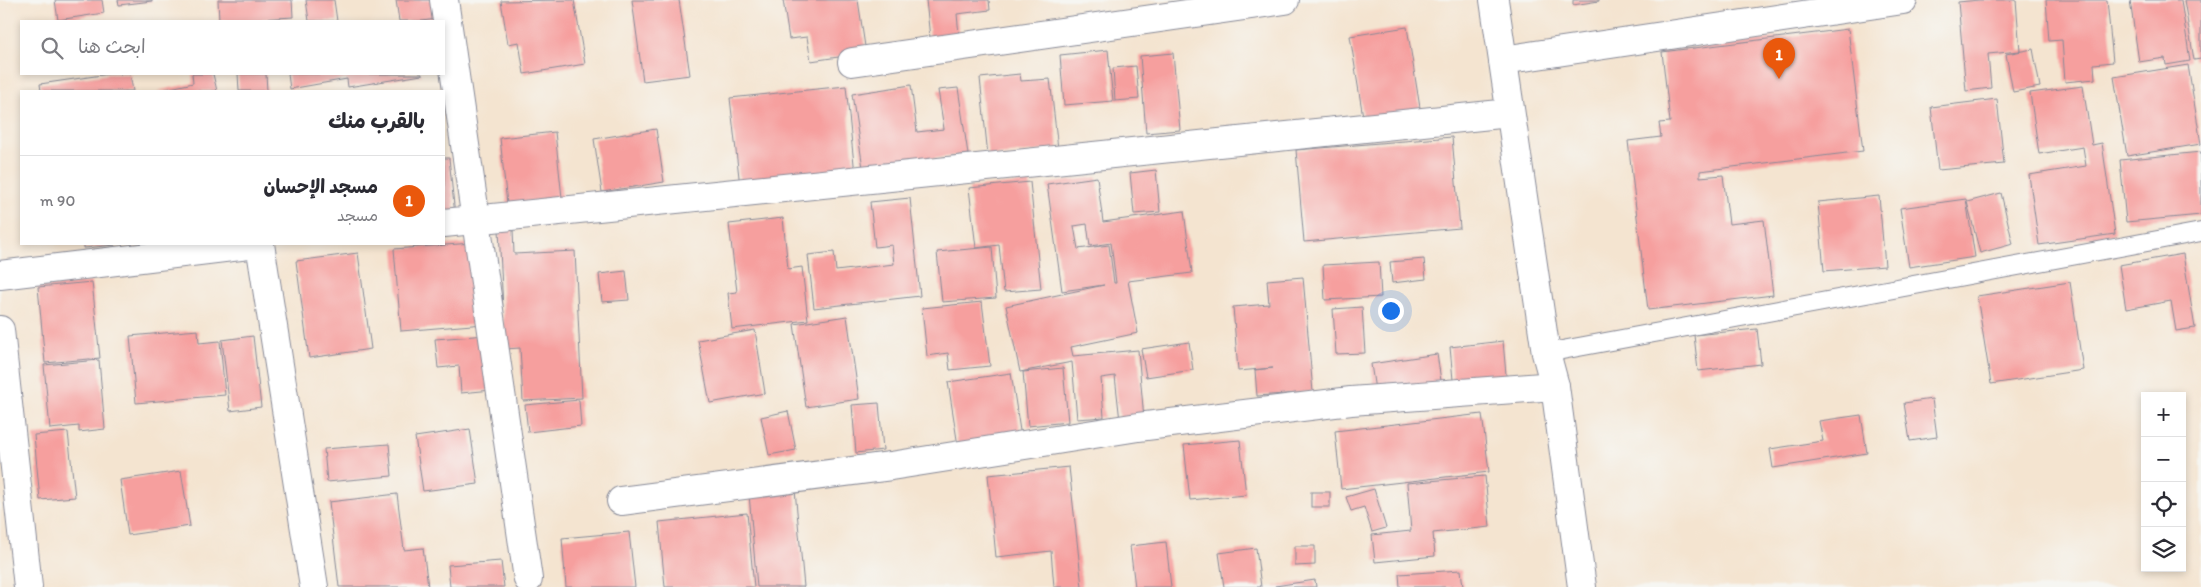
<!DOCTYPE html>
<html lang="ar">
<head>
<meta charset="utf-8">
<style>
  body { margin:0; font-family:Itim,"Playpen Sans Arabic",sans-serif; background:#f2f2f3; color:#2b2b33; direction:rtl }
  .controls { position:absolute; right:15px; bottom:15px; display:grid; overflow:hidden; border-radius:0px; box-shadow:0 2px 8px #0003 }
  .controls button { width:45px; height:45px; display:grid; place-items:center; padding:0; border:0; border-bottom:1px solid #e1e1e2; background:#fff; color:#2b2b33; font:25px sans-serif }
  .you { position:absolute; left:1390px; top:310px; width:18px; height:18px; margin:-12px; border:4px solid #fff; border-radius:50%; background:#1a73e8; box-shadow:0 0 0 8px #1a73e833 }
  .badge { display:grid; place-items:center; width:32px; height:32px; border-radius:50%; background:#ea580c; color:#fff; font-size:16px; font-weight:700 }
  .pin { position:absolute; translate:-50% -41px; filter:drop-shadow(0 1px 2px #0008) }
  .pin::after { content:''; position:absolute; top:26px; width:18px; height:15px; background:inherit; clip-path:polygon(0 0,100% 0,50% 100%) }
  .list { margin:0; padding:0; list-style:none }
  h2 { display:flex; justify-content:space-between; align-items:center; height:65px; margin:0; padding:0 20px; font-size:21px }
  h2 small { font-size:16px; font-weight:400; color:#7c7c81 }
  .list li { display:grid; grid-template-columns:32px 1fr auto; gap:15px; align-items:center; box-sizing:border-box; height:90px; padding:0 20px; border-top:1px solid #e1e1e2 }
  .list b { display:block; font-size:19px; white-space:nowrap }
  .list p { margin:0; font-size:16px; white-space:nowrap; color:#7c7c81 }
  .list em { font-size:16px; font-style:normal; color:#7c7c81 }
  .icon { flex:none; width:28px; height:28px; fill:none; stroke:currentColor; stroke-width:2; stroke-linecap:round; stroke-linejoin:round }
  .map { position:relative; flex:none; width:2201px; height:587px; overflow:hidden; direction:ltr }
  .search { position:absolute; background:#fff; box-shadow:0 2px 8px #0003; left:20px; top:20px; width:425px; height:55px; display:flex; align-items:center; gap:12px; box-sizing:border-box; padding:0 18px; border-radius:0px; color:#7c7c81; font-size:19px }
  .panel { position:absolute; background:#fff; box-shadow:0 2px 8px #0003; left:20px; top:90px; width:425px; height:155px; border-radius:0px; direction:rtl }
  .map>svg:first-child { display:block }
</style>
</head>
<body>
<div class="map">
<svg width="2201" height="587" viewBox="0 0 2201 587">
  <rect width="100%" height="100%" fill="#f6f6f2"/>
  <filter id="ink" filterUnits="userSpaceOnUse"><feTurbulence type="fractalNoise" baseFrequency=".02" numOctaves="2"/><feDisplacementMap in="SourceGraphic" scale="10" xChannelSelector="R" yChannelSelector="G"/><feConvolveMatrix kernelMatrix="1 2 1 2 8 2 1 2 1" color-interpolation-filters="sRGB"/></filter>
  <filter id="wash" filterUnits="userSpaceOnUse"><feTurbulence type="fractalNoise" baseFrequency=".0096" numOctaves="4" result="noise"/><feDisplacementMap in="SourceGraphic" scale="20" xChannelSelector="R" yChannelSelector="G"/><feGaussianBlur stdDeviation="1.12" result="paint"/><feColorMatrix in="noise" values="0 0 0 0 0 0 0 0 0 0 0 0 0 0 0 0 0 1.4 0 .05"/><feComposite in="paint" operator="in"/></filter>
  <g filter="url(#wash)">
    <rect width="100%" height="100%" fill="#f4e4d0"/>
    <g id="blocks">
      <g fill="#f69f9e" fill-rule="evenodd">
        <path d="M55,0H102L104,13L58,20Z"/>
        <path d="M118,0H152V1L119,5Z"/>
        <path d="M218,0H292L293,17L261,19V21H219Z"/>
        <path d="M306,0H334L337,21H309Z"/>
        <path d="M396,0H441L444,18L422,21H399Z"/>
        <path d="M574,0L585,64L524,74L519,42L508,44L501,1Z"/>
        <path d="M632,0H679L690,75L643,81Z"/>
        <path d="M783,0H858L866,53L811,61L807,37L789,39Z"/>
        <path d="M926,0H989L990,10L957,14L959,35L930,38Z"/>
        <path d="M1573,0H1599V1L1573,5Z"/>
        <path d="M1979,0H2016L2020,51L1988,54L1991,88L1966,91L1958,2Z"/>
        <path d="M2046,0H2107L2113,62L2094,64L2095,79L2065,82L2062,40L2049,41Z"/>
        <path d="M2130,0H2181L2190,61L2166,65L2165,58L2139,62Z"/>
        <path d="M2184,0H2201V59L2194,60Z"/>
        <path d="M1407,27L1421,114L1364,123L1350,36Z"/>
        <path d="M1848,29L1863,151L1700,171V177L1723,175L1729,224L1764,220L1773,295L1648,310L1628,141L1661,137L1659,123L1670,122L1662,52Z"/>
        <path d="M2033,49L2040,87L2013,92L2006,54Z"/>
        <path d="M1108,50L1113,101L1064,105L1060,55Z"/>
        <path d="M1173,53L1180,130L1146,133L1140,56Z"/>
        <path d="M2188,65L2201,144L2127,156L2114,77Z"/>
        <path d="M1136,66L1139,99L1115,101L1113,68Z"/>
        <path d="M109,74H130L133,91H41L40,84Z"/>
        <path d="M192,74H213L217,91H157L193,83Z"/>
        <path d="M238,74H266L267,91H239Z"/>
        <path d="M288,74H422V75L348,87L347,79L290,89Z"/>
        <path d="M1020,74L1021,81L1050,79L1058,149L988,156L980,78Z"/>
        <path d="M911,85L917,132L944,129L938,90L958,88L968,154L863,168L852,94Z"/>
        <path d="M846,86L855,174L740,186L730,98Z"/>
        <path d="M2083,86L2092,145L2102,143L2115,234L2039,245L2029,175L2086,166L2083,147L2039,154L2030,93Z"/>
        <path d="M1997,99L2004,164L1938,170L1931,107Z"/>
        <path d="M656,129L664,182L602,192L594,139Z"/>
        <path d="M555,132L562,198L507,204L500,138Z"/>
        <path d="M1452,137L1460,228L1304,242L1296,150Z"/>
        <path d="M2201,152V215L2126,222L2120,160Z"/>
        <path d="M444,158H449L455,215L444,216Z"/>
        <path d="M1156,170L1160,212L1134,214L1130,173Z"/>
        <path d="M1097,177L1103,222L1184,211L1192,273L1128,281L1138,333L1071,347L1073,356L1138,350L1144,419L1120,421L1115,376L1101,378L1104,417L1077,419L1072,362L1020,372L1006,306L1104,285L1062,291L1047,184ZM1087,224L1090,246L1111,243L1116,283H1114L1109,245L1078,249L1074,226Z"/>
        <path d="M1030,182L1041,289L1004,292L999,245L976,248L969,188Z"/>
        <path d="M2001,193L2013,244L1980,253L1967,202Z"/>
        <path d="M1879,196L1885,266L1824,271L1818,202Z"/>
        <path d="M910,198L920,296L814,308L808,255L834,252L836,271L894,264L892,245L875,247L870,202Z"/>
        <path d="M1966,199L1975,257L1909,267L1900,208Z"/>
        <path d="M783,218L788,269L802,267L808,320L732,329L728,293L737,292L729,224Z"/>
        <path d="M499,229H513L514,254L575,251L582,398L523,401L520,348L505,349Z"/>
        <path d="M472,243L484,324L401,331L394,249Z"/>
        <path d="M84,244H115V245L84,248Z"/>
        <path d="M992,247L996,298L942,302L937,252Z"/>
        <path d="M358,253L371,349L309,358L296,261Z"/>
        <path d="M2183,254L2195,328L2176,331L2171,301L2126,309L2119,265Z"/>
        <path d="M1424,259L1426,279L1392,283L1390,262Z"/>
        <path d="M1379,262L1381,297L1325,300L1323,265Z"/>
        <path d="M626,271L629,300L602,302L599,274Z"/>
        <path d="M1303,277L1313,392L1257,396L1255,370L1273,368L1238,371L1233,307L1269,304L1267,280Z"/>
        <path d="M92,282L100,358L45,363L38,287Z"/>
        <path d="M2070,282L2083,370L1991,384L1977,296Z"/>
        <path d="M982,302L990,366L950,370L948,353L927,356L922,308Z"/>
        <path d="M1362,307L1365,353L1336,354L1333,309Z"/>
        <path d="M847,316L859,399L806,407L794,324Z"/>
        <path d="M1757,329L1761,364L1698,371L1694,335Z"/>
        <path d="M198,330L199,343L220,341L225,395L136,403L130,336Z"/>
        <path d="M755,330L765,393L710,403L698,340Z"/>
        <path d="M487,335L492,390L461,393L459,366L438,368L435,339Z"/>
        <path d="M253,336L261,407L230,411L222,340Z"/>
        <path d="M1503,341L1507,386L1454,391L1450,347Z"/>
        <path d="M1189,342L1193,370L1146,377L1141,349Z"/>
        <path d="M1437,354L1443,394L1377,403L1371,364Z"/>
        <path d="M99,360L105,429L79,432V426L50,429L44,365Z"/>
        <path d="M1063,368L1068,422L1028,426L1023,372Z"/>
        <path d="M1011,373L1021,437L958,446L948,382Z"/>
        <path d="M1932,399L1937,437L1910,441L1904,403Z"/>
        <path d="M579,400L581,426L528,432L525,405Z"/>
        <path d="M879,403L883,450L856,453L852,405Z"/>
        <path d="M788,411L796,450L769,455L761,417Z"/>
        <path d="M1482,414L1489,472L1341,489L1335,431Z"/>
        <path d="M1861,415L1867,453L1773,468L1770,449L1823,441L1819,421Z"/>
        <path d="M470,429L478,484L423,491L415,437Z"/>
        <path d="M68,432L75,497L40,500L34,435Z"/>
        <path d="M1240,440L1246,495L1190,500L1184,445Z"/>
        <path d="M389,444L392,476L327,482L324,449Z"/>
        <path d="M1069,467L1082,587H1054L1051,551L996,557L988,475Z"/>
        <path d="M181,471L190,526L128,535L120,480Z"/>
        <path d="M1485,476L1490,527L1433,533L1435,556L1375,562L1372,535L1411,531L1407,483Z"/>
        <path d="M1374,489L1386,528L1372,532L1364,507L1351,511L1346,497Z"/>
        <path d="M795,490L804,587H757L749,494Z"/>
        <rect x="1311" y="492" width="19" height="15"/>
        <path d="M397,494L404,550L423,548L428,587H339L329,502Z"/>
        <path d="M747,513L754,587H665L659,522Z"/>
        <path d="M629,532L635,587H566L562,538Z"/>
        <path d="M1166,542L1171,587H1135L1130,546Z"/>
        <path d="M1295,546H1315V565L1295,566Z"/>
        <path d="M1256,548L1261,587H1224L1219,553Z"/>
        <path d="M501,561L504,587H450L448,565Z"/>
        <path d="M1461,570L1463,587H1400L1399,574Z"/>
        <path d="M1315,580L1316,587H1275V586Z"/>
      </g>
    </g>
  </g>
  <g filter="url(#ink)">
    <use href="#blocks" fill-opacity="0" stroke="#888a97" stroke-width="1"/>
    <g fill="none" stroke-linecap="round" stroke-linejoin="round">
      <g stroke="#888a97" stroke-width="20">
        <path id="lane" d="M1546,353L2201,232"/>
      </g>
      <g stroke="#888a97" stroke-width="30">
        <g id="street">
          <path d="M444,0L528,579"/>
          <path d="M1503,60L1903,0"/>
          <path d="M852,62L1285,0"/>
          <path d="M444,223L1510,113"/>
          <path d="M260,244L314,587"/>
          <path d="M0,275L257,244"/>
          <path d="M0,330L28,587"/>
          <path d="M621,501L891,466L1138,427L1351,401L1555,386"/>
        </g>
      </g>
      <g stroke="#888a97" stroke-width="30">
        <path id="primary" d="M1494,0L1546,353L1555,386L1582,587"/>
      </g>
      <use href="#lane" stroke="#fff" stroke-width="18"/>
      <use href="#street" stroke="#fff" stroke-width="28"/>
      <use href="#primary" stroke="#fff" stroke-width="28"/>
    </g>
  </g>
</svg>
<div class="controls">
<button>+</button>
<button>−</button>
<button><svg class="icon" aria-label="locate" viewBox="0 0 24 24"><circle cx="12" cy="12" r="6"/><path d="M12 2v4M12 18v4M2 12h4M18 12h4"/></svg></button>
<button><svg class="icon" aria-label="layers" viewBox="0 0 24 24"><path d="M12 4l9 5-9 5-9-5zM3 14l9 5 9-5"/></svg></button>
</div>
<div class="you"></div>
<div class="pin badge" style="left:1779px;top:79px">1</div>
<div class="search"><svg class="icon" aria-label="search" viewBox="0 0 24 24"><circle cx="10" cy="10" r="6"/><path d="M15 15l6 6"/></svg>ابحث هنا</div>
<section class="panel">
<h2>بالقرب منك<small></small></h2>
<ul class="list">
<li><span class="badge">1</span><div><b>مسجد الإحسان</b><p>مسجد</p></div><em>90 m</em></li>
</ul>
</section>
</div>
</body>
</html>
